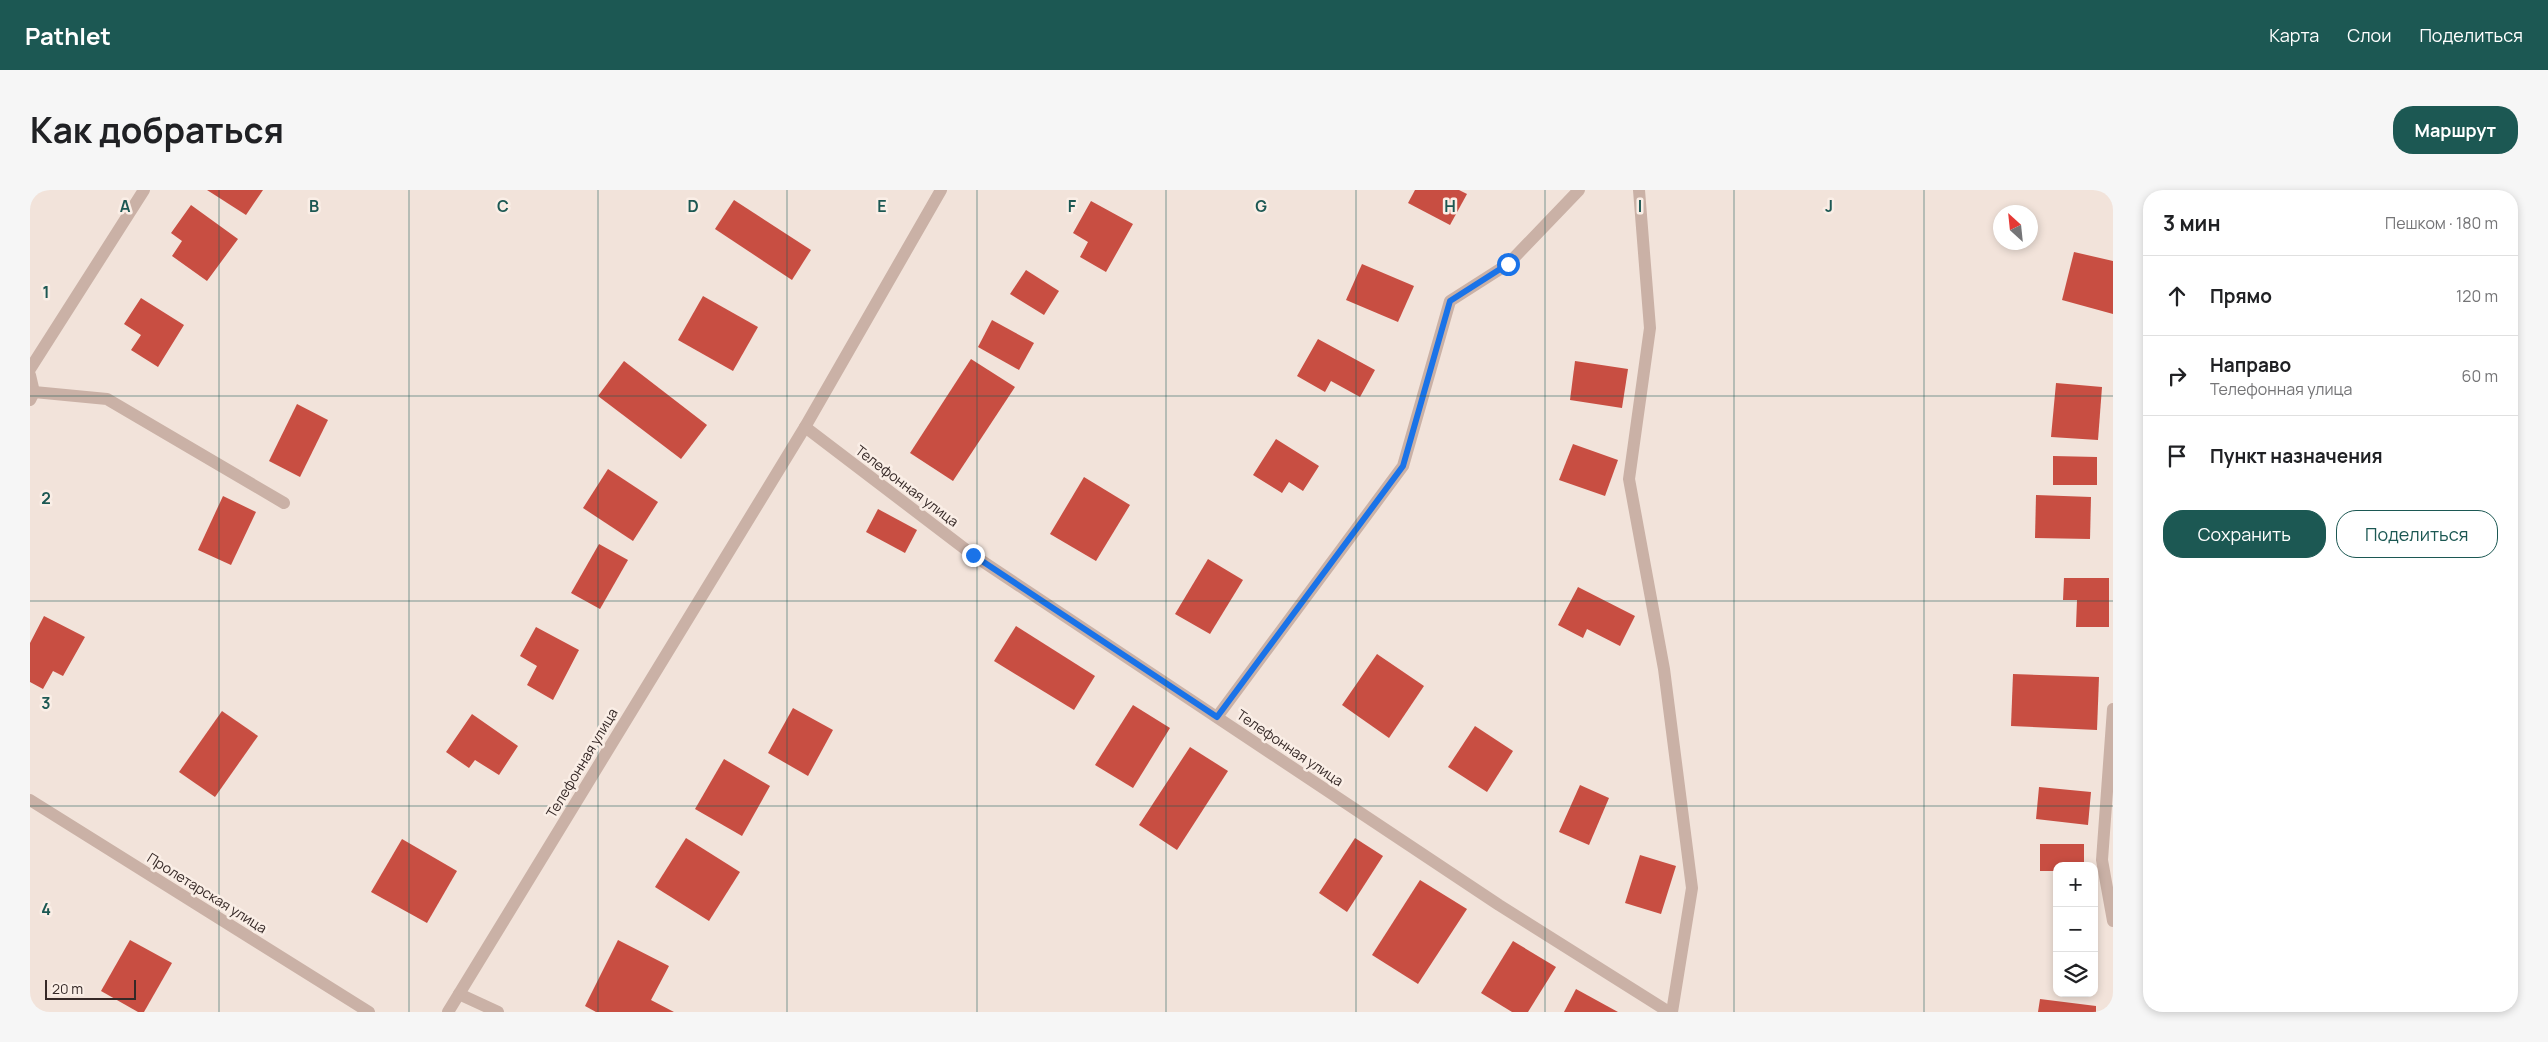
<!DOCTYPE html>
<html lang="ru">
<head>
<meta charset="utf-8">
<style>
  body { margin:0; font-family:Manrope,sans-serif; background:#f6f6f6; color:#202124 }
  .controls { position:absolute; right:15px; bottom:15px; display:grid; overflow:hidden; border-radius:10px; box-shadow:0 2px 8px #0003 }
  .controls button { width:45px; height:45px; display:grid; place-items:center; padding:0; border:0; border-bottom:1px solid #e0e0e0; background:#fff; color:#202124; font:25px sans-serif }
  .compass { position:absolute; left:1963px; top:15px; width:45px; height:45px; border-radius:50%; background:#fff; box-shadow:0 2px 8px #0003; rotate:333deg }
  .scale { position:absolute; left:15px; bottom:12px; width:91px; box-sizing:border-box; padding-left:5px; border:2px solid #362927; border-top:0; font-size:14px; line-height:18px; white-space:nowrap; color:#362927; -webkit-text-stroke:4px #faeee6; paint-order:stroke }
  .stop { position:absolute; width:15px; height:15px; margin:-11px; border:4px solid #1a73e8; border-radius:50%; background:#fff }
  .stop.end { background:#1a73e8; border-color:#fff; box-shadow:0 1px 5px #0008 }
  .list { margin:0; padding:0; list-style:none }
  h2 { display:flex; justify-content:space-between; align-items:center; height:65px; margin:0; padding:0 20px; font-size:21px }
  h2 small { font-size:16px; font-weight:400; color:#757577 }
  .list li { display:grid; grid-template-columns:32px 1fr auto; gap:15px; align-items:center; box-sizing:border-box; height:80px; padding:0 20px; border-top:1px solid #e0e0e0 }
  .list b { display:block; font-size:19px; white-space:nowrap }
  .list p { margin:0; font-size:16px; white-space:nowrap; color:#757577 }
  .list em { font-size:16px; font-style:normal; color:#757577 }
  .actions { display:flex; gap:10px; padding:15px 20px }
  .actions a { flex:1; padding:11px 0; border:1px solid #1c5853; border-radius:20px; text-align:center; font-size:18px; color:#1c5853 }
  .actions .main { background:#1c5853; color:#fff }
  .icon { flex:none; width:28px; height:28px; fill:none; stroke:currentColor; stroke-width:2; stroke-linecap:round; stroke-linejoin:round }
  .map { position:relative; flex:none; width:2083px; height:822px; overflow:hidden; border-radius:20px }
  header { display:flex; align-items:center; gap:30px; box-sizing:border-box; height:70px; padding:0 25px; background:#1c5853; color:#fff }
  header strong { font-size:24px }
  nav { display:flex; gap:28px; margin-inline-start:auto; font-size:18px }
  .intro { display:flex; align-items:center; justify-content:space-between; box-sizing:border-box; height:120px; padding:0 30px }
  h1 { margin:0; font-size:35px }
  .button { padding:12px 22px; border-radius:20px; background:#1c5853; color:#fff; font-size:18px; font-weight:700 }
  main { display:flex; gap:30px; padding:0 30px }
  aside { flex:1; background:#fff; border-radius:20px; box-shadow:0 2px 8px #0003 }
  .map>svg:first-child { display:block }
</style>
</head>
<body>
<header>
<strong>Pathlet</strong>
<nav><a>Карта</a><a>Слои</a><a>Поделиться</a></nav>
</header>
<div class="intro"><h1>Как добраться</h1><a class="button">Маршрут</a></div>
<main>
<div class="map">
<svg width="2083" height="822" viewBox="0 0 2083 822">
  <rect width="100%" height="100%" fill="#f2e3da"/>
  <g fill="#c84e42">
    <path d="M177,0H233L216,25Z"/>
    <path d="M1385,0H1429L1437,4L1420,35L1378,13Z"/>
    <path d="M704,10L781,60L762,90L685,39Z"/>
    <path d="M1061,11L1103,34L1076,82L1050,67L1058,52L1043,43Z"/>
    <path d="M161,15L208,49L177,91L142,66L152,51L141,43Z"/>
    <path d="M2044,62L2083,71V124L2032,110Z"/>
    <path d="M1332,74L1384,96L1368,132L1316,110Z"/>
    <path d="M996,80L1029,101L1014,125L980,104Z"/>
    <path d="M673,106L728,137L703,181L648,150Z"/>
    <path d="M111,108L154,135L128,177L101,160L111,145L94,134Z"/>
    <path d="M962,130L1004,153L989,180L948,157Z"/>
    <path d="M1288,149L1345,180L1330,207L1301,191L1295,202L1267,186Z"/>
    <path d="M941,169L985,197L923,291L880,263Z"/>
    <path d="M594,171L677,235L651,269L568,206Z"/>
    <path d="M1545,171L1598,179L1592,218L1540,210Z"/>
    <path d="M2026,193L2072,197L2068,250L2021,247Z"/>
    <path d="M267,214L298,230L270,287L239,271Z"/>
    <path d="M1246,249L1289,276L1273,301L1259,292L1252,303L1223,285Z"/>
    <path d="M1543,254L1588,270L1575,306L1529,290Z"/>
    <path d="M2023,266L2067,267V295H2023Z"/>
    <path d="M578,279L628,312L603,351L553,318Z"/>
    <path d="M1054,287L1100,315L1066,371L1020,344Z"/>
    <path d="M2006,305L2061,307L2060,349L2005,348Z"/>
    <path d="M193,306L226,322L201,375L168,360Z"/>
    <path d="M848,319L887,340L875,363L836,342Z"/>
    <path d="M569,354L598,370L570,419L541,403Z"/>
    <path d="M1178,369L1213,390L1180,444L1145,424Z"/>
    <path d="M2034,388H2079V437H2046L2047,410H2033Z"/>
    <path d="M1548,397L1605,426L1590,456L1557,439L1553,448L1528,435Z"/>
    <path d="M14,426L55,447L33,486L23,481L13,499L0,492V453Z"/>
    <path d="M986,436L1065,486L1044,520L964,471Z"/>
    <path d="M506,437L549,460L523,510L497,495L507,476L490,466Z"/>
    <path d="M1347,464L1394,496L1359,548L1312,515Z"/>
    <path d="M1983,484L2069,487L2067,540L1981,536Z"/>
    <path d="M1103,515L1140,538L1103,598L1065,575Z"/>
    <path d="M763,518L803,540L778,586L738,563Z"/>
    <path d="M192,521L228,546L185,607L149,582Z"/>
    <path d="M442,524L488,556L469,585L445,570L439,578L416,562Z"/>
    <path d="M1445,536L1483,561L1457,602L1418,577Z"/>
    <path d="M1160,557L1198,581L1147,660L1109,635Z"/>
    <path d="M694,569L740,596L712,646L665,619Z"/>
    <path d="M1550,595L1579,608L1559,655L1529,642Z"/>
    <path d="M2009,597L2061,602L2058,635L2006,629Z"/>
    <path d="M656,648L710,682L679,731L625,697Z"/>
    <path d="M1325,648L1353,666L1317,722L1289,703Z"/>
    <path d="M372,649L427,681L397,733L341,702Z"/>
    <path d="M2010,654H2054V676H2027V681H2010Z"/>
    <path d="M1610,665L1646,676L1631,724L1595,713Z"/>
    <path d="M1390,690L1437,719L1388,794L1342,765Z"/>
    <path d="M100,750L142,773L114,822H108L71,801Z"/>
    <path d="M588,750L639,776L621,810L644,822H566L555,816Z"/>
    <path d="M1483,751L1526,777L1498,822H1482L1451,803Z"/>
    <path d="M1546,799L1588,822H1534Z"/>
    <path d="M2010,809L2066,816V822H2008Z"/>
  </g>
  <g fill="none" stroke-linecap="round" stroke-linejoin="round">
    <g stroke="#cab1a6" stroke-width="12">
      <path d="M1609,0L1620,138L1599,289L1634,479L1662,698L1642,822"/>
      <path d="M0,179L114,0"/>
      <path d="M0,185L4,202L0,210"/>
      <path d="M4,202L77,209L254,313"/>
      <path d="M775,237L943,365L1469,715L1639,822"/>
      <path d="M2083,519L2072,670L2083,731"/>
      <path d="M1187,527L1373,276L1420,111L1478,74L1549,0"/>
      <path d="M429,804L468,822"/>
    </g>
    <g stroke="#cab1a6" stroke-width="12">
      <path d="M0,610L339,822"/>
      <path d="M418,822L775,237L911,0"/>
    </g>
  </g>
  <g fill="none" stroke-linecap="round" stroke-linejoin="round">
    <path stroke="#1a73e8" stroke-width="6" d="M943,365L1187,527L1373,276L1420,111L1478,74"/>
  </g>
  <path fill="none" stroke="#1c5853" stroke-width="1" stroke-opacity="0.55" d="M189,0V822M379,0V822M568,0V822M757,0V822M947,0V822M1136,0V822M1326,0V822M1515,0V822M1704,0V822M1894,0V822M0,206H2083M0,411H2083M0,616H2083"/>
  <g text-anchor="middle" stroke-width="5" stroke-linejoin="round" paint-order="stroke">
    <g font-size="14" fill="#362927" stroke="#faeee6">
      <text transform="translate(877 296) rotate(37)" y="5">Телефонная улица</text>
      <text transform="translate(1260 558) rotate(34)" y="5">Телефонная улица</text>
      <text transform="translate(552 573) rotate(-59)" y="5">Телефонная улица</text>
      <text transform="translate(177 703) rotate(32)" y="5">Пролетарская улица</text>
    </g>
  </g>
  <g font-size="16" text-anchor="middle" font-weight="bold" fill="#1c5853" stroke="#faeee6" stroke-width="5" stroke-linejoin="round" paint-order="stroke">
    <text x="95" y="22">A</text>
    <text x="284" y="22">B</text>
    <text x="473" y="22">C</text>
    <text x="663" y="22">D</text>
    <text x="852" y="22">E</text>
    <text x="1042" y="22">F</text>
    <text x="1231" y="22">G</text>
    <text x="1420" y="22">H</text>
    <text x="1610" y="22">I</text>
    <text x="1799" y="22">J</text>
    <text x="16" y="108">1</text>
    <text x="16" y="314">2</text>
    <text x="16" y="519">3</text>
    <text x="16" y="725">4</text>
  </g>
</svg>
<div class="controls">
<button>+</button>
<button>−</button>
<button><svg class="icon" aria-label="layers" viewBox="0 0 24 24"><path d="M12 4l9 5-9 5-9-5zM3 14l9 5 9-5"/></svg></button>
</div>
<svg class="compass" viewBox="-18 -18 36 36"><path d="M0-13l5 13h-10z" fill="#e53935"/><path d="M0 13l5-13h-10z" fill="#757577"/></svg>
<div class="scale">20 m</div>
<div class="stop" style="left:1478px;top:74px"></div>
<div class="stop end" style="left:943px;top:365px"></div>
</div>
<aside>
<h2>3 мин<small>Пешком · 180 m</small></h2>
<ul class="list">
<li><svg class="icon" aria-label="ahead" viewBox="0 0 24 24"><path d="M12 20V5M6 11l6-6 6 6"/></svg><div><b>Прямо</b></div><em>120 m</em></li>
<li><svg class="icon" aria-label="right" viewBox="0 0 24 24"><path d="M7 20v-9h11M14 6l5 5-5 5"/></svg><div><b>Направо</b><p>Телефонная улица</p></div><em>60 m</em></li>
<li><svg class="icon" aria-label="arrive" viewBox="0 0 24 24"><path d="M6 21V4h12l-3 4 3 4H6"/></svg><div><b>Пункт назначения</b></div></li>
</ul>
<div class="actions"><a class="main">Сохранить</a><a>Поделиться</a></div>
</aside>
</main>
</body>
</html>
